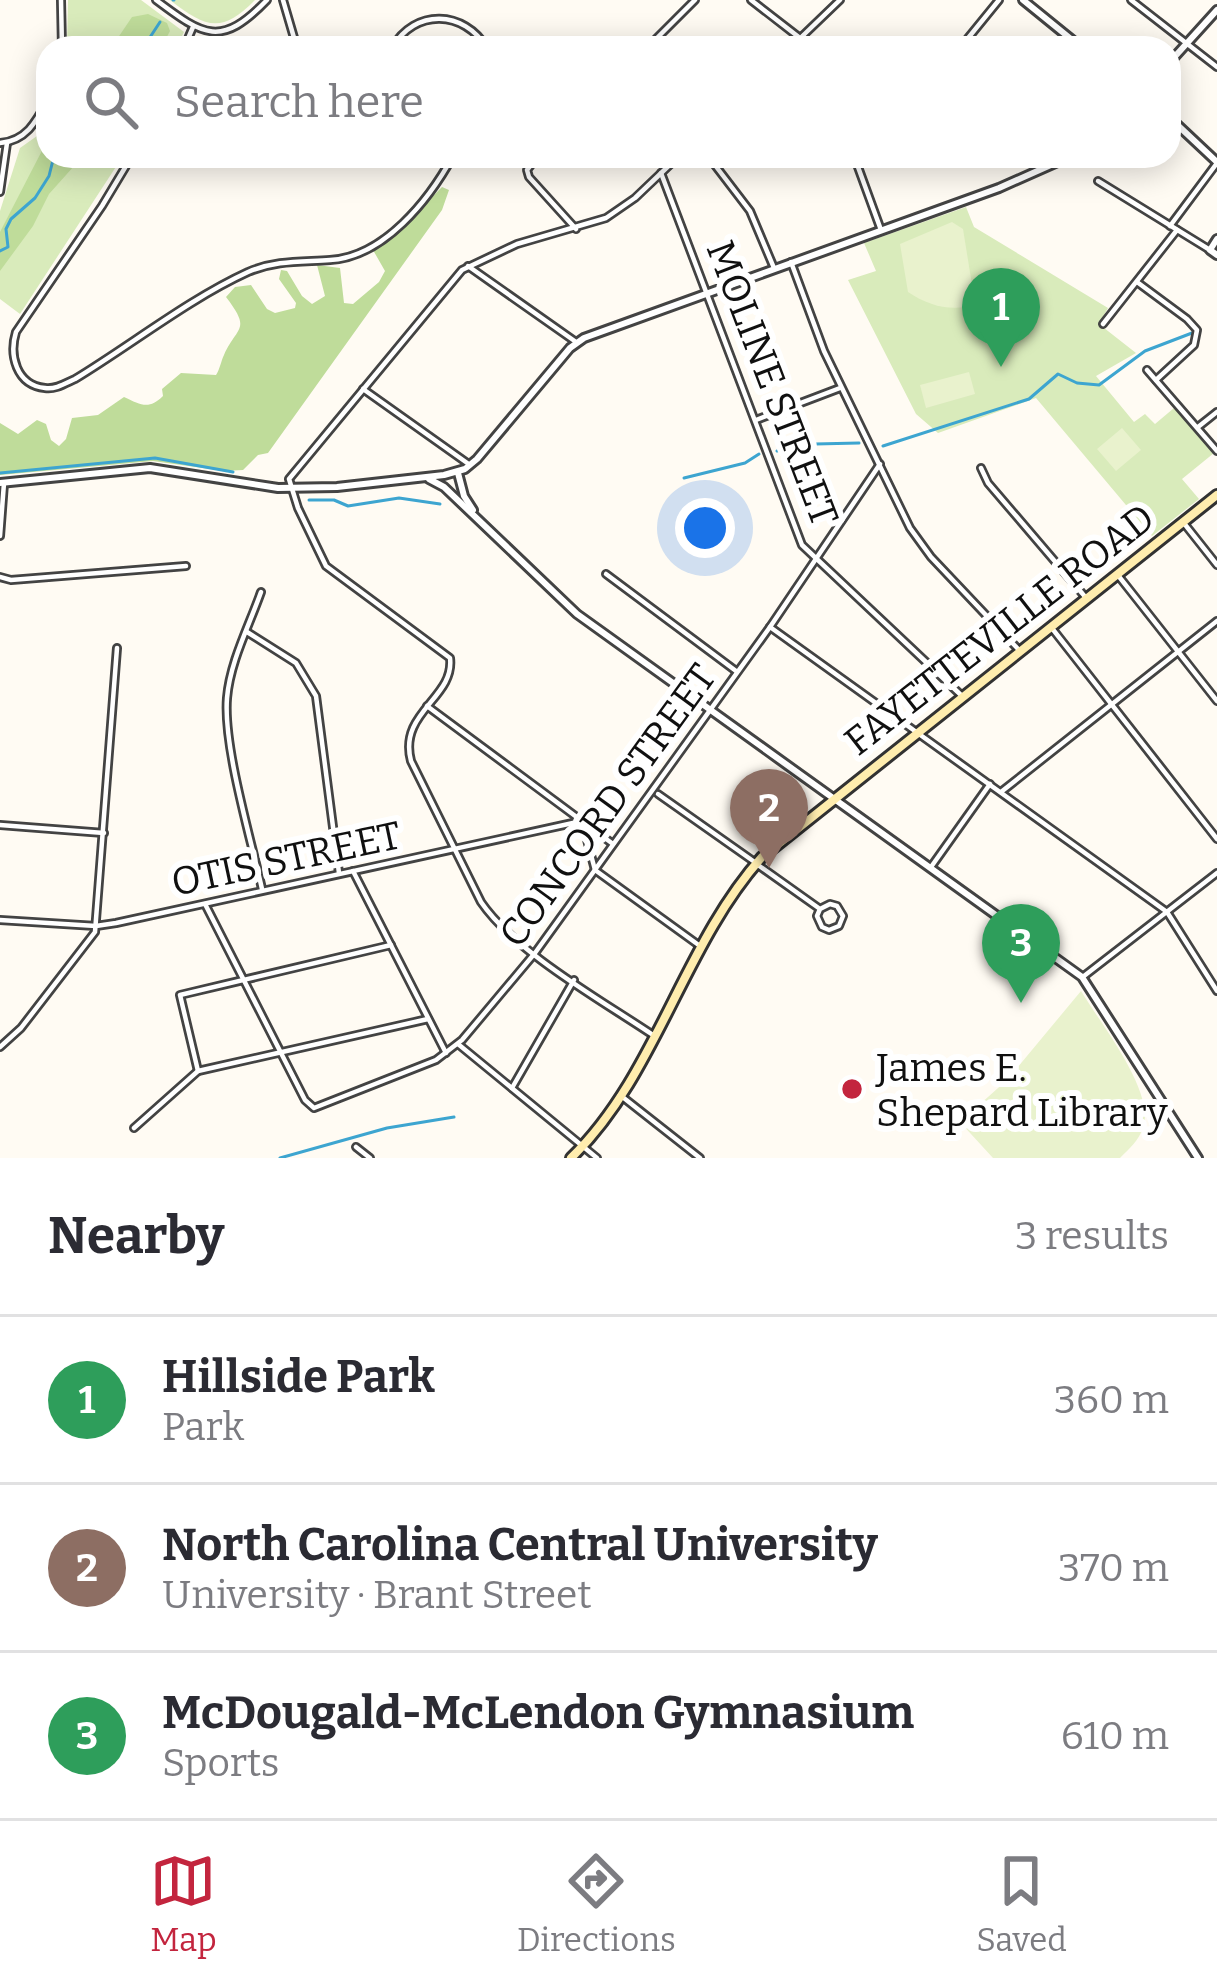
<!DOCTYPE html>
<html lang="en">
<head>
<meta charset="utf-8">
<style>
  body { margin:0; font-family:Bitter,serif; background:#f7f7f7; color:#2b2b33 }
  .you { position:absolute; left:705px; top:528px; width:42px; height:42px; margin:-30px; border:9px solid #fff; border-radius:50%; background:#1a73e8; box-shadow:0 0 0 18px #1a73e833 }
  .badge { display:grid; place-items:center; width:78px; height:78px; border-radius:50%; background:#c3253e; color:#fff; font-size:39px; font-weight:700 }
  .pin { position:absolute; translate:-50% -99px; filter:drop-shadow(0 3px 6px #0008) }
  .pin::after { content:''; position:absolute; top:63px; width:42px; height:36px; background:inherit; clip-path:polygon(0 0,100% 0,50% 100%) }
  .list { margin:0; padding:0; list-style:none }
  h2 { display:flex; justify-content:space-between; align-items:center; height:156px; margin:0; padding:0 48px; font-size:51px }
  h2 small { font-size:39px; font-weight:400; color:#7c7c81 }
  .list li { display:grid; grid-template-columns:78px 1fr auto; gap:36px; align-items:center; box-sizing:border-box; height:168px; padding:0 48px; border-top:3px solid #e1e1e2 }
  .list b { display:block; font-size:45px; white-space:nowrap }
  .list p { margin:0; font-size:39px; white-space:nowrap; color:#7c7c81 }
  .list em { font-size:39px; font-style:normal; color:#7c7c81 }
  .icon { flex:none; width:66px; height:66px; fill:none; stroke:currentColor; stroke-width:2; stroke-linecap:round; stroke-linejoin:round }
  .map { position:relative; flex:none; width:1217px; height:1158px; overflow:hidden }
  .search { position:absolute; background:#fff; box-shadow:0 6px 30px #0003; left:36px; right:36px; top:36px; height:132px; display:flex; align-items:center; gap:30px; box-sizing:border-box; padding:0 42px; border-radius:36px; color:#7c7c81; font-size:45px }
  .sheet { height:660px; background:#fff }
  nav { display:flex; justify-content:space-around; align-items:center; box-sizing:border-box; height:168px; border-top:3px solid #e1e1e2; background:#fff; font-size:33px; color:#7c7c81 }
  nav a { display:grid; justify-items:center; gap:6px }
  nav .on { color:#c3253e }
  .map>svg:first-child { display:block }
</style>
</head>
<body>
<div class="map">
<svg width="1217" height="1158" viewBox="0 0 1217 1158">
  <rect width="100%" height="100%" fill="#fffbf3"/>
  <g fill="#d9ebbb">
    <path d="M68,0H141L184,32L176,48H67Z"/>
    <path d="M170,0H255C221,35 205,27 170,0Z"/>
    <path d="M48,118V156H123L20,314L0,299V211L20,148L37,136Z"/>
    <path d="M966,207L974,227L1108,308L1099,324L1136,353L1096,376L1134,422L1145,414L1155,424L1174,408L1214,453L1182,479L1199,499L1152,536L1036,398L938,433L916,414L848,280L876,271L864,243Z"/>
  </g>
  <g fill="#bfdc9a">
    <path d="M148,14L167,23L170,31L161,48H111L132,17Z"/>
    <path d="M48,139V156H83L49,194L33,226L0,271V232Z"/>
    <path d="M442,187L449,190L442,210L268,453L258,455L243,470L224,471L153,461L0,475V423L18,434L37,420L46,424L51,440L59,446L66,439L72,418L98,415L124,397C141,405 149,410 163,396L162,389L181,373L216,375C220,369 221,361 224,355C237,326 252,331 226,297L235,287L251,285L267,309L275,313L295,308L296,303L279,279L281,270L287,271L302,296L312,304L325,296L317,265L340,268L344,303L353,304L379,282L385,271L373,250L395,234Z"/>
  </g>
  <g fill="#e9f2cd">
    <path d="M952,222L963,229L973,291L966,307C944,310 926,304 908,292L900,244Z"/>
    <path d="M969,372L975,394L926,408L920,385Z"/>
    <path d="M1122,428L1141,450L1116,471L1097,449Z"/>
    <path d="M1081,991C1100,1023 1156,1092 1143,1128C1139,1140 1129,1149 1120,1158H993L960,1122L1007,1080Z"/>
  </g>
  <g fill="none" stroke-linecap="round" stroke-linejoin="round">
    <g stroke="#3da5d0" stroke-width="3">
      <path d="M173,0H174"/>
      <path d="M143,48L160,22"/>
      <path d="M0,251L8,247L6,229L11,219L35,198L49,176L54,156"/>
      <path d="M883,446L1029,399L1058,374L1077,383L1099,385L1145,351L1192,333"/>
      <path d="M777,451L815,444L859,443"/>
      <path d="M0,473L155,458L233,472"/>
      <path d="M684,478L745,463L759,454"/>
      <path d="M309,500H334L348,506L399,498L440,504"/>
      <path d="M280,1158L387,1128L454,1117"/>
    </g>
    <g stroke="#434343" stroke-width="10">
      <path id="pedestrian" d="M658,794L756,863"/>
    </g>
    <g stroke="#434343" stroke-width="10">
      <g id="minor">
        <path d="M61,0L62,48"/>
        <path d="M156,0C204,36 221,48 267,0"/>
        <path d="M283,0L297,48"/>
        <path d="M751,0L800,38"/>
        <path d="M1131,0L1217,67"/>
        <path d="M803,36L813,48"/>
        <path d="M184,48L193,27"/>
        <path d="M392,48C415,8 464,10 487,48"/>
        <path d="M647,48L695,0"/>
        <path d="M790,48L840,0"/>
        <path d="M960,48L999,0"/>
        <path d="M0,143C26,141 36,122 48,100"/>
        <path d="M132,156L102,206L16,332C9,355 16,385 45,388C55,390 66,383 75,379C131,345 189,299 248,272C276,260 301,262 330,260C384,257 429,200 453,156"/>
        <path d="M538,156L527,170L529,177L576,229"/>
        <path d="M708,156L750,211L774,268"/>
        <path d="M854,156L881,230"/>
        <path d="M661,173L802,545L962,696"/>
        <path d="M1098,181L1210,250"/>
        <path d="M0,192L7,143"/>
        <path d="M1170,226L1217,163"/>
        <path d="M791,262L824,351L910,528L931,557L1019,650"/>
        <path d="M468,266L576,342"/>
        <path d="M1137,282L1187,319L1197,330L1194,345L1156,380"/>
        <path d="M1103,324L1177,230"/>
        <path d="M1147,370L1217,451"/>
        <path d="M363,389L470,465"/>
        <path d="M756,420L840,388"/>
        <path d="M1198,427L1217,412"/>
        <path d="M981,468L988,483L1087,599"/>
        <path d="M1183,522L1217,565"/>
        <path d="M0,536L4,483"/>
        <path d="M606,574L736,671"/>
        <path d="M1117,574L1217,701"/>
        <path d="M0,577L11,580L186,566"/>
        <path d="M261,592C249,626 230,662 227,698C223,746 251,839 262,889"/>
        <path d="M770,627L1167,912L1217,991"/>
        <path d="M1051,627L1217,839"/>
        <path d="M247,632L296,663L316,696L339,873"/>
        <path d="M427,706L613,844"/>
        <path d="M1001,792L1217,621"/>
        <path d="M582,821L595,870L700,946"/>
        <path d="M0,825L104,833"/>
        <path d="M758,865L820,909L830,904L837,906L843,916L839,926L829,930L822,927L817,916L820,909"/>
        <path d="M931,867L990,784"/>
        <path d="M353,871L446,1053"/>
        <path d="M205,904L305,1100L314,1108L436,1060L462,1040L535,953L770,627L880,464"/>
        <path d="M0,920L96,926L116,923L582,821"/>
        <path d="M1084,976L1217,873"/>
        <path d="M653,1035C601,1000 515,952 481,902L411,761C398,712 455,698 450,658L326,566L298,508L289,479L462,270L517,244L606,218L635,198L679,156"/>
        <path d="M458,1044L597,1158"/>
        <path d="M0,1047L21,1028L95,932L117,648"/>
        <path d="M198,1071L180,995L391,945"/>
        <path d="M512,1088L574,980"/>
        <path d="M620,1095L700,1158"/>
        <path d="M134,1128L198,1071L428,1019"/>
        <path d="M356,1147L370,1158"/>
      </g>
    </g>
    <g stroke="#434343" stroke-width="12">
      <g id="tertiary">
        <path d="M1023,0L1082,48"/>
        <path d="M1169,63L1217,10"/>
        <path d="M1169,117L1217,162"/>
        <path d="M1217,239L1210,250L1217,255"/>
        <path d="M458,473L464,496L473,510"/>
        <path d="M429,479L444,487L577,614L1082,977L1198,1158"/>
        <path d="M0,483L150,468L278,488L337,487L444,475L465,469L477,459L570,348L584,338L999,188L1071,156"/>
      </g>
    </g>
    <g stroke="#323232" stroke-width="14">
      <path id="secondary" d="M571,1158C656,1076 683,945 762,857L1217,495"/>
    </g>
    <use href="#pedestrian" stroke="#fff" stroke-width="4.5"/>
    <use href="#minor" stroke="#fff" stroke-width="4.5"/>
    <use href="#tertiary" stroke="#fff" stroke-width="6"/>
    <use href="#secondary" stroke="#ffedae" stroke-width="8"/>
  </g>
  <circle fill="#c3253e" stroke="#fff" stroke-width="4.5" cx="852" cy="1089" r="12"/>
  <g text-anchor="middle" stroke-width="12" stroke-linejoin="round" paint-order="stroke">
    <g font-size="39" fill="#101010" stroke="#fff">
      <text transform="translate(773 383) rotate(69)" y="14">MOLINE STREET</text>
      <text transform="translate(999 629) rotate(-38)" y="14">FAYETTEVILLE ROAD</text>
      <text transform="translate(607 805) rotate(-54)" y="14">CONCORD STREET</text>
      <text transform="translate(286 858) rotate(-12)" y="14">OTIS STREET</text>
    </g>
    <g font-size="39" fill="#101010" stroke="#fff" text-anchor="start">
      <text x="876" y="1081">James E.<tspan x="876" dy="45">Shepard Library</tspan></text>
    </g>
  </g>
</svg>
<div class="you"></div>
<div class="pin badge" style="left:1001px;top:367px;background:#2e9e5b">1</div>
<div class="pin badge" style="left:769px;top:868px;background:#8d6e63">2</div>
<div class="pin badge" style="left:1021px;top:1003px;background:#2e9e5b">3</div>
<div class="search"><svg class="icon" aria-label="search" viewBox="0 0 24 24"><circle cx="10" cy="10" r="6"/><path d="M15 15l6 6"/></svg>Search here</div>
</div>
<section class="sheet">
<h2>Nearby<small>3 results</small></h2>
<ul class="list">
<li><span class="badge" style="background:#2e9e5b">1</span><div><b>Hillside Park</b><p>Park</p></div><em>360 m</em></li>
<li><span class="badge" style="background:#8d6e63">2</span><div><b>North Carolina Central University</b><p>University · Brant Street</p></div><em>370 m</em></li>
<li><span class="badge" style="background:#2e9e5b">3</span><div><b>McDougald-McLendon Gymnasium</b><p>Sports</p></div><em>610 m</em></li>
</ul>
</section>
<nav>
<a class="on"><svg class="icon" aria-label="map" viewBox="0 0 24 24"><path d="M3 6l6-2 6 2 6-2v14l-6 2-6-2-6 2zM9 4v14M15 6v14"/></svg>Map</a>
<a><svg class="icon" aria-label="directions" viewBox="0 0 24 24"><path d="M12 3l9 9-9 9-9-9zM9 14v-3h6M13 9l2 2-2 2"/></svg>Directions</a>
<a><svg class="icon" aria-label="saved" viewBox="0 0 24 24"><path d="M7 4h10v16l-5-4-5 4z"/></svg>Saved</a>
</nav>
</body>
</html>
